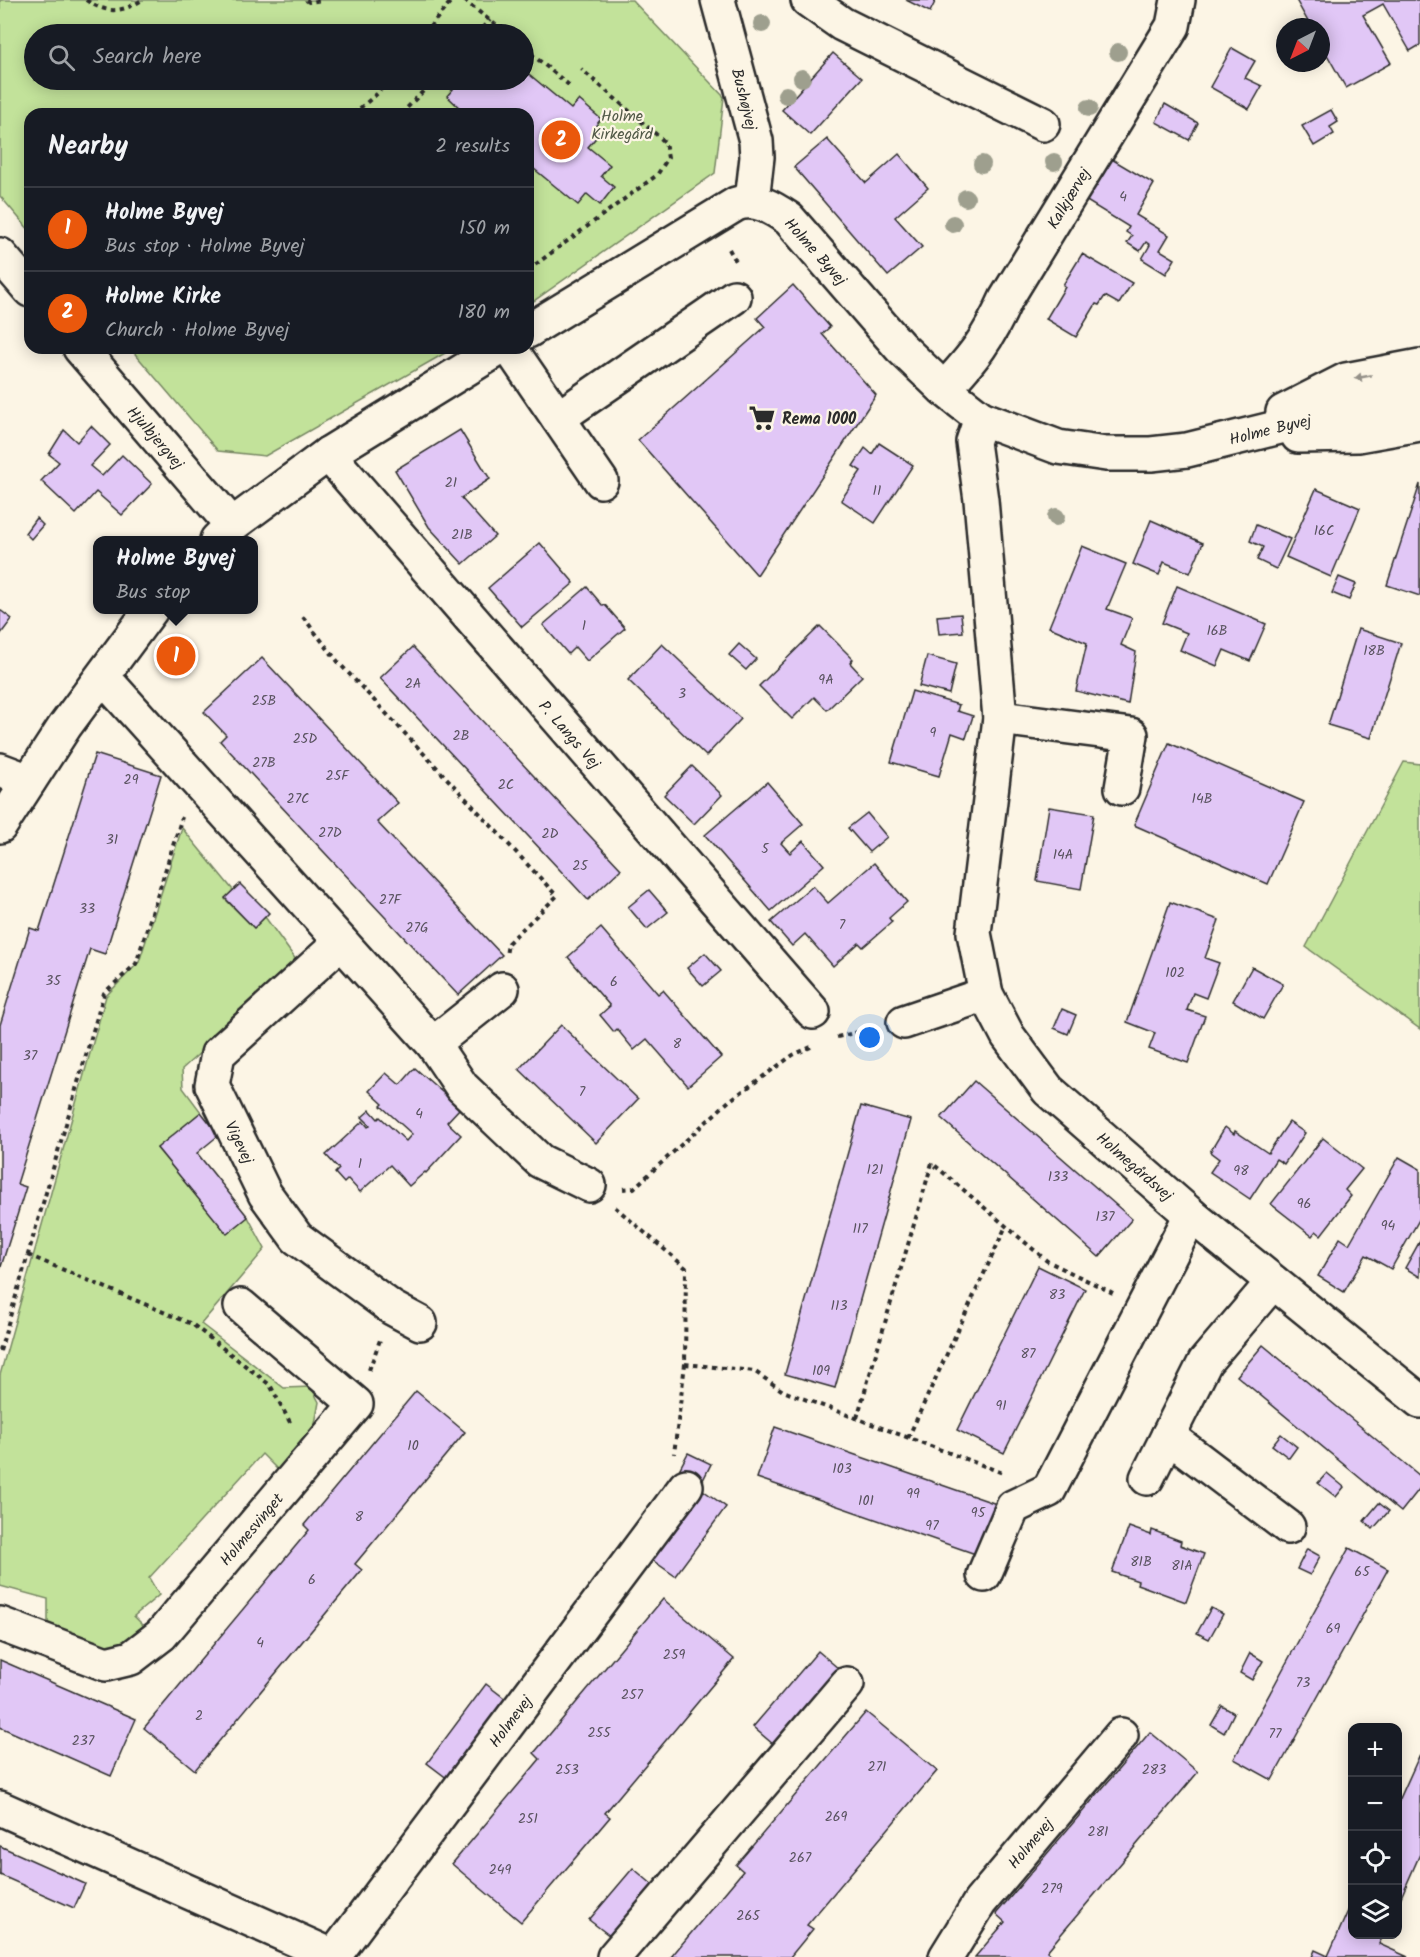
<!DOCTYPE html>
<html lang="en">
<head>
<meta charset="utf-8">
<style>
  body { margin:0; font-family:Kalam,sans-serif; background:#242831; color:#f1f3f6 }
  .controls { position:absolute; right:18px; bottom:18px; display:grid; overflow:hidden; border-radius:12px; box-shadow:0 3px 15px #0003 }
  .controls button { width:54px; height:54px; display:grid; place-items:center; padding:0; border:0; border-bottom:2px solid #363941; background:#171b24; color:#f1f3f6; font:30px sans-serif }
  .compass { position:absolute; left:1276px; top:18px; width:54px; height:54px; border-radius:50%; background:#171b24; box-shadow:0 3px 15px #0003; rotate:222deg }
  .you { position:absolute; left:870px; top:1038px; width:21px; height:21px; margin:-15px; border:4px solid #fff; border-radius:50%; background:#1a73e8; box-shadow:0 0 0 9px #1a73e833 }
  .badge { display:grid; place-items:center; width:39px; height:39px; border-radius:50%; background:#ea580c; color:#fff; font-size:20px; font-weight:700 }
  .pin { position:absolute; translate:-50% -50%; border:3px solid #fff; box-shadow:0 2px 6px #0006 }
  .popup { position:absolute; left:93px; top:536px; width:165px; height:78px; box-sizing:border-box; display:grid; place-content:center; border-radius:12px; background:#171b24; filter:drop-shadow(0 2px 4px #0005); font-size:20px; white-space:nowrap; color:#9ea1a6 }
  .popup b { font-size:22px; color:#f1f3f6 }
  .popup::after { content:''; position:absolute; left:50%; top:100%; margin-left:-12px; border:12px solid transparent; border-top-color:#171b24 }
  .list { margin:0; padding:0; list-style:none }
  h2 { display:flex; justify-content:space-between; align-items:center; height:78px; margin:0; padding:0 24px; font-size:26px }
  h2 small { font-size:20px; font-weight:400; color:#9ea1a6 }
  .list li { display:grid; grid-template-columns:39px 1fr auto; gap:18px; align-items:center; box-sizing:border-box; height:84px; padding:0 24px; border-top:2px solid #363941 }
  .list b { display:block; font-size:22px; white-space:nowrap }
  .list p { margin:0; font-size:20px; white-space:nowrap; color:#9ea1a6 }
  .list em { font-size:20px; font-style:normal; color:#9ea1a6 }
  .icon { flex:none; width:33px; height:33px; fill:none; stroke:currentColor; stroke-width:2; stroke-linecap:round; stroke-linejoin:round }
  .map { position:relative; flex:none; width:1420px; height:1957px; overflow:hidden }
  .search { position:absolute; background:#171b24; box-shadow:0 3px 15px #0003; left:24px; top:24px; width:510px; height:66px; display:flex; align-items:center; gap:15px; box-sizing:border-box; padding:0 21px; border-radius:33px; color:#9ea1a6; font-size:22px }
  .panel { position:absolute; background:#171b24; box-shadow:0 3px 15px #0003; left:24px; top:108px; width:510px; height:246px; border-radius:18px }
  .map>svg:first-child { display:block }
</style>
</head>
<body>
<div class="map">
<svg width="1420" height="1957" viewBox="0 0 1420 1957">
  <rect width="100%" height="100%" fill="#fcf5e5"/>
  <filter id="ink" filterUnits="userSpaceOnUse"><feTurbulence type="fractalNoise" baseFrequency=".0167" numOctaves="2"/><feDisplacementMap in="SourceGraphic" scale="12" xChannelSelector="R" yChannelSelector="G"/><feConvolveMatrix kernelMatrix="1 2 1 2 8 2 1 2 1" color-interpolation-filters="sRGB"/></filter>
  <g filter="url(#ink)">
    <g fill="#c2e29a" stroke="#768662" stroke-width="1.5" fill-rule="evenodd">
      <path d="M0,0H632L724,97L715,173L528,305V114H30V231L0,196ZM34,34H524V80H34Z"/>
      <path d="M130,348H454L265,456L218,451Z"/>
      <path d="M1404,762L1420,764V1029L1306,947Z"/>
      <path d="M182,828L233,890L225,899L254,928L265,917L299,964L182,1069L183,1088L201,1112L157,1148L228,1233L248,1217L265,1249L201,1324L284,1388L311,1387L319,1402L315,1424L281,1473L262,1454L149,1578L159,1595L134,1616L145,1627L131,1643L110,1651L48,1628V1599L0,1586V1375L106,996L139,962Z"/>
    </g>
    <g fill="#e1c7f6" stroke="#2b2b2b" stroke-width="1.5">
      <path d="M906,0H936L930,12Z"/>
      <path d="M1296,0H1420V45L1410,51L1383,4L1363,15L1391,63L1346,88L1321,44V27H1311Z"/>
      <path d="M1232,48L1255,61L1245,78L1262,86L1249,109L1210,87Z"/>
      <path d="M833,53L862,78L810,135L782,110Z"/>
      <path d="M524,70L571,109L579,100L601,119L594,128L600,133L588,147L610,165L601,176L614,187L600,205L587,194L578,205L528,164V114H463L464,112L447,96L461,80H524Z"/>
      <path d="M1165,104L1198,123L1189,140L1156,122Z"/>
      <path d="M1331,110L1338,122L1330,127L1334,134L1314,146L1302,126Z"/>
      <path d="M827,139L866,183L899,154L928,188L895,217L922,247L888,276L794,167Z"/>
      <path d="M1110,158L1154,184L1136,215L1169,235L1160,250L1175,259L1166,274L1142,259L1150,245L1146,242L1140,251L1127,243L1132,236L1126,232L1129,227L1085,200Z"/>
      <path d="M1082,254L1132,283L1119,304L1105,296L1099,305L1096,304L1076,337L1046,319L1065,287L1063,285Z"/>
      <path d="M793,285L830,327L822,334L876,395L757,575L638,440L765,327L757,318Z"/>
      <path d="M91,426L110,445L90,466L102,476L122,455L152,484L122,515L96,492L76,514L41,481L59,462L49,454L64,430L77,442Z"/>
      <path d="M460,430L490,479L461,498L495,536L463,564L429,527L395,470Z"/>
      <path d="M879,443L913,465L875,523L841,500L861,471L853,466L865,448L872,454Z"/>
      <path d="M1420,484V596L1387,585Z"/>
      <path d="M1316,489L1360,508L1331,577L1286,557Z"/>
      <path d="M36,518L43,525L31,539L25,533Z"/>
      <path d="M1151,520L1203,543L1190,573L1164,562L1159,575L1133,564Z"/>
      <path d="M1256,525L1290,539L1276,569L1257,560L1263,547L1250,541Z"/>
      <path d="M540,543L574,583L522,627L488,588Z"/>
      <path d="M1082,546L1126,564L1107,609L1132,618L1121,645L1136,652L1128,704L1076,691L1087,643L1049,627Z"/>
      <path d="M1339,577L1356,584L1349,600L1332,593Z"/>
      <path d="M1177,586L1266,624L1250,661L1224,650L1217,666L1180,650L1187,633L1162,623Z"/>
      <path d="M587,587L603,606L605,605L625,628L587,661L575,647L568,654L543,625Z"/>
      <path d="M0,610L12,619L0,635Z"/>
      <path d="M961,614L963,632L939,634L937,616Z"/>
      <path d="M820,626L853,659L850,663L862,676L827,710L814,697L792,719L759,686Z"/>
      <path d="M1358,629L1401,643L1371,738L1328,725Z"/>
      <path d="M662,644L741,719L706,756L628,680Z"/>
      <path d="M739,644L756,659L746,670L729,655Z"/>
      <path d="M413,647L621,869L588,900L380,678Z"/>
      <path d="M927,656L956,664L949,694L919,686Z"/>
      <path d="M262,658L398,803L377,822L502,955L458,995L220,741L226,735L204,712Z"/>
      <path d="M912,691L959,705L957,711L973,716L966,738L952,733L939,776L891,762Z"/>
      <path d="M1169,743L1304,802L1268,884L1134,825Z"/>
      <path d="M95,754L161,775L105,954L90,949L17,1184L26,1187L0,1270V1025L30,928L39,931Z"/>
      <path d="M692,766L722,795L694,824L664,795Z"/>
      <path d="M767,782L803,824L781,843L790,853L803,841L824,865L771,911L705,835Z"/>
      <path d="M1049,807L1094,814L1081,889L1037,881Z"/>
      <path d="M867,813L887,837L869,852L848,828Z"/>
      <path d="M874,863L907,902L889,918L892,922L863,947L859,943L833,966L805,934L792,946L771,922L813,886L828,903Z"/>
      <path d="M240,884L269,913L254,928L225,898Z"/>
      <path d="M649,890L668,912L647,929L628,907Z"/>
      <path d="M1170,902L1219,920L1205,958L1219,963L1206,998L1193,993L1187,1010L1205,1016L1188,1063L1149,1049L1155,1033L1127,1022Z"/>
      <path d="M601,928L658,994L663,990L721,1057L688,1086L647,1039L634,1050L617,1029L614,1032L600,1015L610,1006L568,957Z"/>
      <path d="M705,953L721,971L703,986L687,968Z"/>
      <path d="M1252,967L1283,984L1263,1019L1233,1001Z"/>
      <path d="M1062,1009L1076,1015L1068,1034L1054,1028Z"/>
      <path d="M561,1025L638,1099L596,1143L519,1069Z"/>
      <path d="M415,1068L460,1108L447,1122L461,1135L426,1173L425,1172L409,1186L390,1165L360,1192L348,1179L344,1183L335,1173L339,1169L326,1155L363,1121L368,1127L370,1125L362,1117L370,1110L378,1119L380,1117L406,1141L412,1134L381,1106L383,1104L369,1091L386,1073L400,1085Z"/>
      <path d="M974,1081L1132,1219L1099,1257L941,1118Z"/>
      <path d="M861,1106L911,1120L835,1388L785,1374Z"/>
      <path d="M201,1112L219,1135L197,1153L248,1217L227,1234L157,1148Z"/>
      <path d="M1289,1122L1305,1133L1284,1164L1276,1159L1250,1199L1210,1172L1219,1159L1210,1152L1225,1127L1234,1134L1235,1131L1268,1153Z"/>
      <path d="M1323,1138L1362,1169L1345,1190L1351,1196L1321,1235L1316,1231L1312,1236L1271,1204Z"/>
      <path d="M1399,1157L1420,1169V1218L1391,1269L1366,1255L1344,1292L1318,1276L1340,1238L1349,1244Z"/>
      <path d="M1420,1241V1277L1405,1268Z"/>
      <path d="M1038,1266L1085,1289L1004,1453L957,1430Z"/>
      <path d="M1263,1345L1420,1476V1488L1401,1512L1237,1376Z"/>
      <path d="M416,1391L465,1432L355,1564L362,1570L195,1770L144,1728L309,1530L304,1525Z"/>
      <path d="M775,1427L1008,1508L990,1559L757,1478Z"/>
      <path d="M1281,1434L1297,1447L1289,1458L1272,1445Z"/>
      <path d="M688,1453L711,1464L702,1482L679,1470Z"/>
      <path d="M1327,1473L1344,1487L1336,1497L1318,1483Z"/>
      <path d="M700,1488L726,1507L675,1576L648,1557Z"/>
      <path d="M1379,1503L1389,1511L1373,1529L1364,1521Z"/>
      <path d="M1129,1527L1151,1535L1152,1530L1181,1541L1180,1545L1204,1554L1186,1602L1137,1584L1138,1581L1112,1572Z"/>
      <path d="M1349,1548L1388,1569L1272,1780L1234,1759Z"/>
      <path d="M1307,1549L1320,1556L1310,1575L1297,1569Z"/>
      <path d="M663,1599L734,1659L605,1813L610,1817L521,1922L452,1864L540,1759L534,1753Z"/>
      <path d="M1211,1608L1223,1614L1209,1639L1197,1633Z"/>
      <path d="M818,1651L839,1669L774,1745L753,1727Z"/>
      <path d="M1250,1653L1263,1661L1252,1680L1240,1673Z"/>
      <path d="M0,1660L136,1719L111,1776L0,1727Z"/>
      <path d="M486,1684L508,1701L448,1779L427,1763Z"/>
      <path d="M1222,1706L1234,1713L1224,1733L1211,1725Z"/>
      <path d="M866,1712L937,1771L807,1925L813,1929L790,1957H671L743,1871L736,1865Z"/>
      <path d="M1150,1732L1198,1772L1047,1951L1054,1957H975L1005,1922L996,1914Z"/>
      <path d="M1420,1754V1854L1398,1904V1803Z"/>
      <path d="M0,1846L85,1884L74,1908L0,1875Z"/>
      <path d="M633,1868L653,1885L610,1936L589,1920Z"/>
      <path d="M1352,1902V1934H1384L1379,1944L1408,1957H1312L1315,1950L1328,1956Z"/>
    </g>
    <g fill="none" stroke-linecap="round" stroke-linejoin="round">
      <g stroke="#2b2b2b" stroke-width="38">
        <g id="minor">
          <path d="M718,0L756,141L757,157L752,201"/>
          <path d="M808,0L842,24L1043,124"/>
          <path d="M0,255L30,290"/>
          <path d="M528,331L736,204C756,197 773,208 789,219L900,347L944,389L981,418L1058,447L1106,454H1151L1187,450L1361,407L1420,394"/>
          <path d="M80,348L232,525"/>
          <path d="M510,348L601,481"/>
          <path d="M944,389C974,357 988,339 1006,299L1173,26L1178,0"/>
          <path d="M1283,412L1346,380L1420,366"/>
          <path d="M558,418L734,297"/>
          <path d="M981,418L973,442L981,500L1000,718L974,933L986,994L1008,1036L1048,1090L1191,1215L1420,1401"/>
          <path d="M1298,436L1358,435L1420,424"/>
          <path d="M328,454L813,1012"/>
          <path d="M217,540L232,525L328,454L500,348"/>
          <path d="M103,677L433,1044L462,1087L540,1161L589,1185"/>
          <path d="M1000,718L1131,735L1122,788"/>
          <path d="M0,770L29,781"/>
          <path d="M0,826L65,726L151,610"/>
          <path d="M341,942L218,1054L212,1085L265,1194L297,1238L392,1308L420,1323"/>
          <path d="M904,1022L986,994"/>
          <path d="M433,1044L502,989"/>
          <path d="M1168,1436L1288,1527"/>
          <path d="M1147,1478L1205,1362L1273,1282"/>
          <path d="M984,1575L1013,1507L1049,1490L1191,1215"/>
          <path d="M0,1624L106,1664L131,1658L161,1635L356,1404L241,1306"/>
          <path d="M0,1808L335,1957"/>
          <path d="M334,1956L686,1486"/>
          <path d="M614,1957L847,1684"/>
          <path d="M946,1957L980,1902L1121,1735"/>
        </g>
      </g>
      <g stroke="#2b2b2b" stroke-width="4" stroke-dasharray="4.5 4.5" stroke-linecap="butt">
        <path d="M86,0C107,14 121,13 142,0"/>
        <path d="M306,0L309,2L322,0"/>
        <path d="M464,0L507,34"/>
        <path d="M424,34L452,0"/>
        <path d="M476,34L490,20"/>
        <path d="M524,48L570,86"/>
        <path d="M353,114L378,93L388,80"/>
        <path d="M401,114L434,80"/>
        <path d="M729,249L737,263"/>
        <path d="M528,270L657,175L668,158L665,142L581,69"/>
        <path d="M303,617L339,663L557,896L508,943L506,956"/>
        <path d="M837,1037L871,1029"/>
        <path d="M623,1189L634,1188L729,1101L793,1055L811,1047"/>
        <path d="M615,1207L686,1268L685,1364L674,1454"/>
        <path d="M28,1255L192,1324L270,1385L292,1426"/>
        <path d="M0,1351L104,993L136,964L182,817"/>
        <path d="M685,1364L754,1371L783,1391L1003,1473"/>
        <path d="M369,1370L380,1340"/>
        <path d="M857,1418L932,1163L1047,1261L1113,1293"/>
        <path d="M908,1438L1006,1226"/>
      </g>
      <use href="#minor" stroke="#fcf5e5" stroke-width="33"/>
    </g>
    <g fill="#9e9f8e">
      <circle cx="762" cy="24" r="9"/>
      <circle cx="1118" cy="52" r="9"/>
      <circle cx="802" cy="78" r="9"/>
      <circle cx="786" cy="95" r="9"/>
      <circle cx="1089" cy="108" r="9"/>
      <circle cx="1054" cy="162" r="9"/>
      <circle cx="982" cy="164" r="9"/>
      <circle cx="966" cy="198" r="9"/>
      <circle cx="953" cy="224" r="9"/>
      <circle cx="1056" cy="517" r="9"/>
    </g>
    <defs><path id="oneway-solid" d="M-6-.8H1V-3.2L6.5 0L1 3.2V.8H-6Z" transform="scale(1.5)"/></defs>
    <use fill="#949088" href="#oneway-solid" transform="translate(1363 377) rotate(169)"/>
  </g>
  <defs>
    <g id="supermarket-bare" transform="scale(2.07)"><path d="M-6-5.5h2.5l.6 2H6L4.5 2H-2.5L-4.4-4H-6ZM-1.5 3.2a1.3 1.3 0 1 0 .1 0ZM3 3.2a1.3 1.3 0 1 0 .1 0Z" fill="#2b2b2b" stroke="#fcf5e5" stroke-width="2.5" paint-order="stroke"/></g>
  </defs>
  <g fill-rule="evenodd">
    <use href="#supermarket-bare" x="762" y="418"/>
  </g>
  <g text-anchor="middle" stroke-width="4.5" stroke-linejoin="round" paint-order="stroke">
    <g font-size="14" fill="#58525e">
      <text x="1123" y="201">4</text>
      <text x="451" y="487">21</text>
      <text x="877" y="495">11</text>
      <text x="1324" y="535">16C</text>
      <text x="462" y="539">21B</text>
      <text x="584" y="630">1</text>
      <text x="1217" y="635">16B</text>
      <text x="1374" y="655">18B</text>
      <text x="826" y="684">9A</text>
      <text x="413" y="688">2A</text>
      <text x="682" y="698">3</text>
      <text x="264" y="705">25B</text>
      <text x="933" y="737">9</text>
      <text x="461" y="740">2B</text>
      <text x="305" y="743">25D</text>
      <text x="264" y="767">27B</text>
      <text x="337" y="780">25F</text>
      <text x="131" y="784">29</text>
      <text x="506" y="789">2C</text>
      <text x="298" y="803">27C</text>
      <text x="1202" y="803">14B</text>
      <text x="330" y="837">27D</text>
      <text x="550" y="838">2D</text>
      <text x="112" y="844">31</text>
      <text x="765" y="853">5</text>
      <text x="1063" y="859">14A</text>
      <text x="580" y="870">25</text>
      <text x="390" y="904">27F</text>
      <text x="87" y="913">33</text>
      <text x="842" y="929">7</text>
      <text x="417" y="932">27G</text>
      <text x="1175" y="977">102</text>
      <text x="53" y="985">35</text>
      <text x="614" y="986">6</text>
      <text x="677" y="1048">8</text>
      <text x="30" y="1060">37</text>
      <text x="582" y="1096">7</text>
      <text x="419" y="1118">4</text>
      <text x="360" y="1168">1</text>
      <text x="875" y="1174">121</text>
      <text x="1241" y="1175">98</text>
      <text x="1058" y="1181">133</text>
      <text x="1304" y="1208">96</text>
      <text x="1105" y="1221">137</text>
      <text x="1388" y="1230">94</text>
      <text x="860" y="1233">117</text>
      <text x="1057" y="1299">83</text>
      <text x="839" y="1310">113</text>
      <text x="1028" y="1358">87</text>
      <text x="821" y="1375">109</text>
      <text x="1001" y="1410">91</text>
      <text x="413" y="1450">10</text>
      <text x="842" y="1473">103</text>
      <text x="913" y="1498">99</text>
      <text x="866" y="1505">101</text>
      <text x="978" y="1517">95</text>
      <text x="359" y="1521">8</text>
      <text x="932" y="1530">97</text>
      <text x="1141" y="1566">81B</text>
      <text x="1182" y="1570">81A</text>
      <text x="1362" y="1576">65</text>
      <text x="312" y="1584">6</text>
      <text x="1333" y="1633">69</text>
      <text x="260" y="1647">4</text>
      <text x="674" y="1659">259</text>
      <text x="1303" y="1687">73</text>
      <text x="632" y="1699">257</text>
      <text x="199" y="1720">2</text>
      <text x="599" y="1737">255</text>
      <text x="1275" y="1738">77</text>
      <text x="83" y="1745">237</text>
      <text x="877" y="1771">271</text>
      <text x="567" y="1774">253</text>
      <text x="1154" y="1774">283</text>
      <text x="836" y="1821">269</text>
      <text x="528" y="1823">251</text>
      <text x="1098" y="1836">281</text>
      <text x="800" y="1862">267</text>
      <text x="500" y="1874">249</text>
      <text x="1052" y="1893">279</text>
      <text x="748" y="1920">265</text>
    </g>
    <g font-size="16" fill="#2b2b2b" stroke="#fcf5e5">
      <text transform="translate(745 99) rotate(76)" y="6">Bushøjvej</text>
      <text transform="translate(1068 198) rotate(-59)" y="6">Kalkjærvej</text>
      <text transform="translate(816 251) rotate(48)" y="6">Holme Byvej</text>
      <text transform="translate(1270 429) rotate(-14)" y="6">Holme Byvej</text>
      <text transform="translate(156 437) rotate(49)" y="6">Hjulbjergvej</text>
      <text transform="translate(570 734) rotate(49)" y="6">P. Langs Vej</text>
      <text transform="translate(240 1142) rotate(64)" y="6">Vigevej</text>
      <text transform="translate(1135 1166) rotate(41)" y="6">Holmegårdsvej</text>
      <text transform="translate(251 1529) rotate(-50)" y="6">Holmesvinget</text>
      <text transform="translate(510 1721) rotate(-53)" y="6">Holmevej</text>
      <text transform="translate(1030 1843) rotate(-50)" y="6">Holmevej</text>
    </g>
    <g font-size="16" fill="#515947" stroke="#fcf5e5">
      <text x="622" y="121">Holme<tspan x="622" dy="18">Kirkegård</tspan></text>
    </g>
    <g font-size="16" font-weight="bold" fill="#2b2b2b" stroke="#fcf5e5" text-anchor="start">
      <text x="782" y="424">Rema 1000</text>
    </g>
  </g>
</svg>
<div class="controls">
<button>+</button>
<button>−</button>
<button><svg class="icon" aria-label="locate" viewBox="0 0 24 24"><circle cx="12" cy="12" r="6"/><path d="M12 2v4M12 18v4M2 12h4M18 12h4"/></svg></button>
<button><svg class="icon" aria-label="layers" viewBox="0 0 24 24"><path d="M12 4l9 5-9 5-9-5zM3 14l9 5 9-5"/></svg></button>
</div>
<svg class="compass" viewBox="-18 -18 36 36"><path d="M0-13l5 13h-10z" fill="#e53935"/><path d="M0 13l5-13h-10z" fill="#9ea1a6"/></svg>
<div class="you"></div>
<div class="pin badge" style="left:176px;top:656px">1</div>
<div class="popup"><b>Holme Byvej</b>Bus stop</div>
<div class="pin badge" style="left:561px;top:140px">2</div>
<div class="search"><svg class="icon" aria-label="search" viewBox="0 0 24 24"><circle cx="10" cy="10" r="6"/><path d="M15 15l6 6"/></svg>Search here</div>
<section class="panel">
<h2>Nearby<small>2 results</small></h2>
<ul class="list">
<li><span class="badge">1</span><div><b>Holme Byvej</b><p>Bus stop · Holme Byvej</p></div><em>150 m</em></li>
<li><span class="badge">2</span><div><b>Holme Kirke</b><p>Church · Holme Byvej</p></div><em>180 m</em></li>
</ul>
</section>
</div>
</body>
</html>
